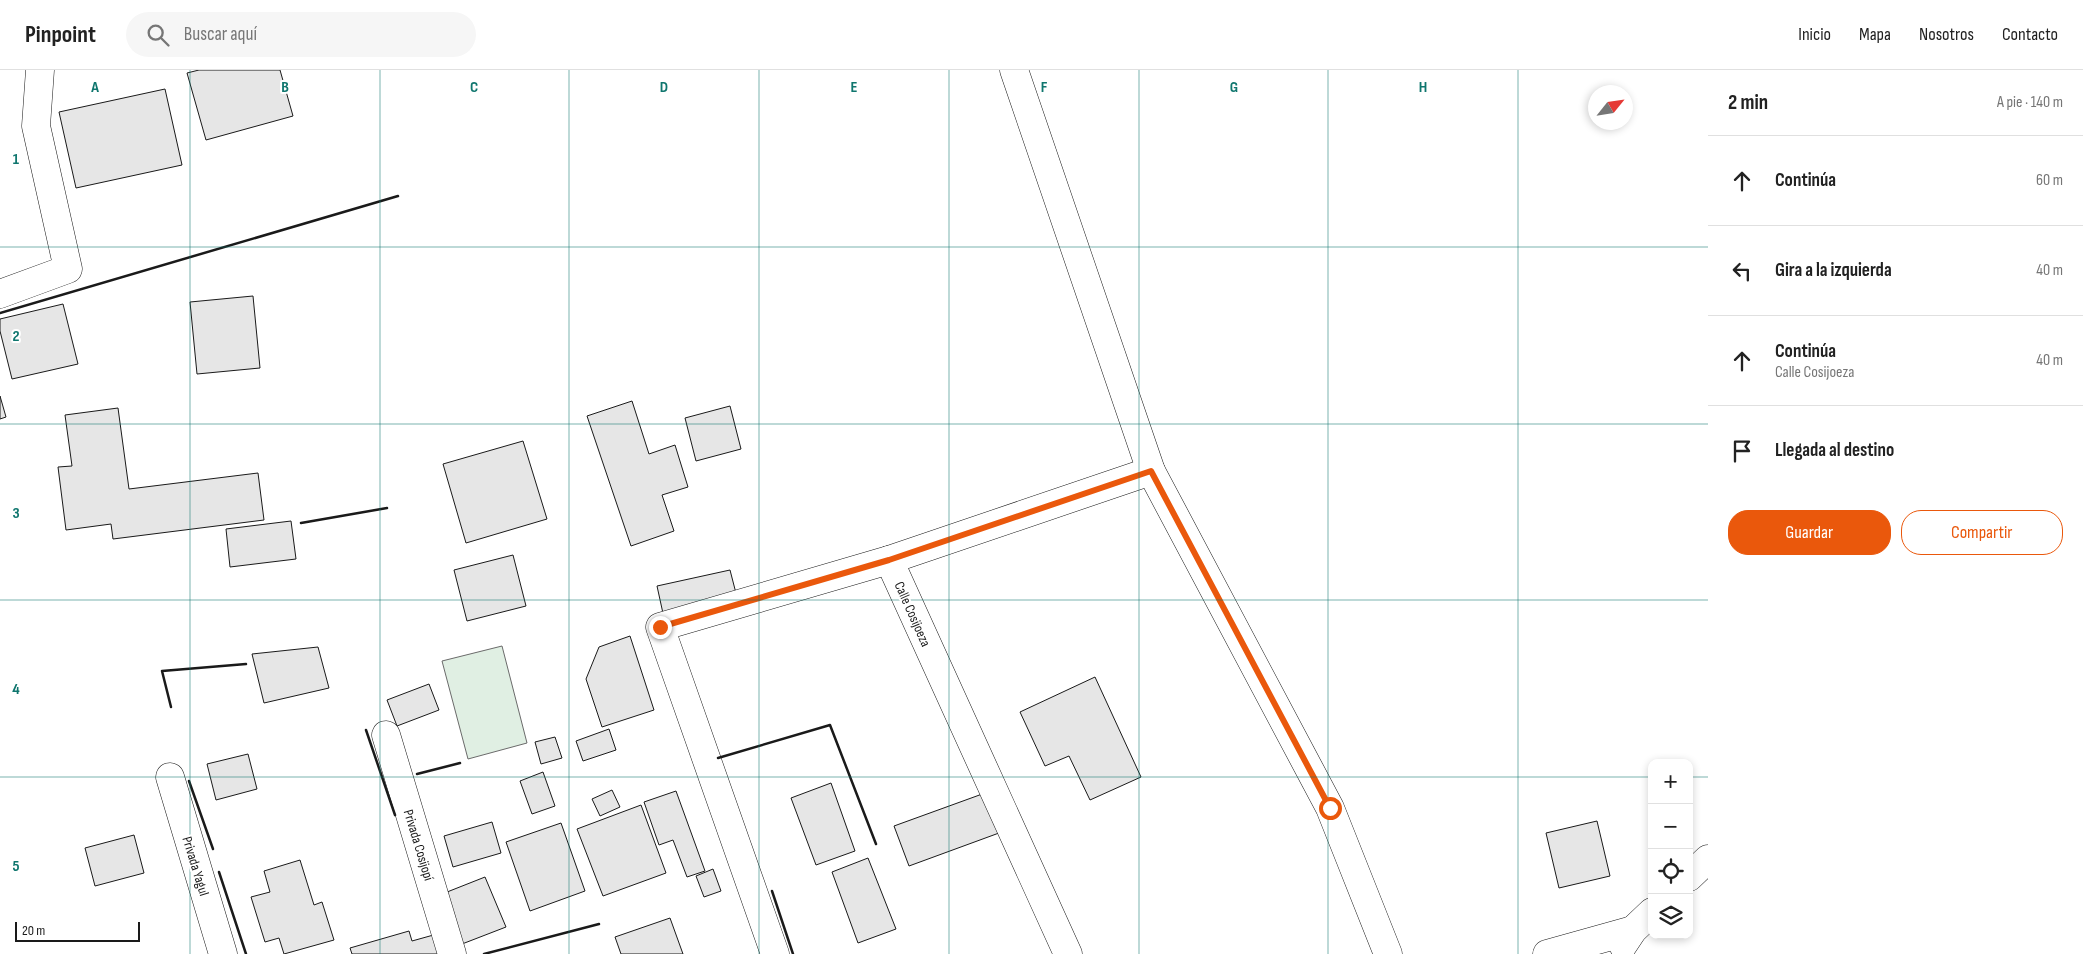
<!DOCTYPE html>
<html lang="es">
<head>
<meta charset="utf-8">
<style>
  body { margin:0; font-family:"Sofia Sans Condensed",sans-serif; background:#f6f6f6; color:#222 }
  .controls { position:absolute; right:15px; bottom:15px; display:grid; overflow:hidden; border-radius:10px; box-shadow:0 2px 8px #0003 }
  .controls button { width:45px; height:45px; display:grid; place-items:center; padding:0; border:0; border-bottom:1px solid #e0e0e0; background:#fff; color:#222; font:25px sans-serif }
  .compass { position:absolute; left:1588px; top:15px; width:45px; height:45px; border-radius:50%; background:#fff; box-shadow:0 2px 8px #0003; rotate:60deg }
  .scale { position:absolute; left:15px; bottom:12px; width:125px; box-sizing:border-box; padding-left:5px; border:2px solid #1a1a1a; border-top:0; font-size:14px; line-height:18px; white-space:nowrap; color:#1a1a1a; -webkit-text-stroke:4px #fff; paint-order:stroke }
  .stop { position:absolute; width:15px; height:15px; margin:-11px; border:4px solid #ea580c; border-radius:50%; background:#fff }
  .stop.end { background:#ea580c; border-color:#fff; box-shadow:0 1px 5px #0008 }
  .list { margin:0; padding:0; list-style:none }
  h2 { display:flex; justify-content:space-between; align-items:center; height:65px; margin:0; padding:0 20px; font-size:21px }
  h2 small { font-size:16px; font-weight:400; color:#767676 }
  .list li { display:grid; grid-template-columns:32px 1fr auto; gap:15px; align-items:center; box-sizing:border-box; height:90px; padding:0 20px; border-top:1px solid #e0e0e0 }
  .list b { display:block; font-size:19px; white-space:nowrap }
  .list p { margin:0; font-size:16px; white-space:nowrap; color:#767676 }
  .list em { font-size:16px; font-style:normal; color:#767676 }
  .actions { display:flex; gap:10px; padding:15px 20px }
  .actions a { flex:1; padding:11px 0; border:1px solid #ea580c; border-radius:20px; text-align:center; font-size:18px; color:#ea580c }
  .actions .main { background:#ea580c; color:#fff }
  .icon { flex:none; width:28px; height:28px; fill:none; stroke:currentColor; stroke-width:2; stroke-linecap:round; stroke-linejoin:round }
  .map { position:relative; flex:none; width:1708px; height:884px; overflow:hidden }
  header { display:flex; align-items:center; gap:30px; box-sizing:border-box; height:70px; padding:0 25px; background:#fff; border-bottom:1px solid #e0e0e0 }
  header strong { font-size:24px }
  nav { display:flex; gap:28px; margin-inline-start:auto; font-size:18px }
  .search { width:350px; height:45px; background:#f6f6f6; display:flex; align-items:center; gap:12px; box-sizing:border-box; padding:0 18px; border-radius:28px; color:#767676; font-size:19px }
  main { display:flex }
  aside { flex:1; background:#fff }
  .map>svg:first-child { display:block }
</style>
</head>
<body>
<header>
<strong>Pinpoint</strong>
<div class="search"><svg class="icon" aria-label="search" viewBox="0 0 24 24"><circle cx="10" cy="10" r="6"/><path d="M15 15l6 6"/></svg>Buscar aquí</div>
<nav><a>Inicio</a><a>Mapa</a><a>Nosotros</a><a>Contacto</a></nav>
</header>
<main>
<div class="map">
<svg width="1708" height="884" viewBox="0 0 1708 884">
  <rect width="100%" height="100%" fill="#fff"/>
  <path fill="#e0efe3" stroke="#6a6a6a" d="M502,576L527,673L468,689L442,591Z"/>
  <g fill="#e6e6e6" stroke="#1a1a1a">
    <path d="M199,0H280L293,46L206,70L187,3Z"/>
    <path d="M165,19L182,95L76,118L59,42Z"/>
    <path d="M253,226L260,298L197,304L190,232Z"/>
    <path d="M63,234L78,294L12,309L0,261V249Z"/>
    <path d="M0,326L6,347L0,349Z"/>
    <path d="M632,331L649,384L675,375L688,417L662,425L674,461L631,476L587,346Z"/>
    <path d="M730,336L741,379L696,391L685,348Z"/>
    <path d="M118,338L129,419L258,403L264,450L113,469L111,454L66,460L58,397L72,396L65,345Z"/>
    <path d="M523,371L547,449L466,473L443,394Z"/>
    <path d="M291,451L296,489L230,497L226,459Z"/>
    <path d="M513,485L526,536L467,551L454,500Z"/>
    <path d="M730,500L738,531L664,548L657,516Z"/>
    <path d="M630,566L654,640L602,657L586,609L599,577Z"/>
    <path d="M318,577L329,618L264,633L252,584Z"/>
    <path d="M1095,607L1141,707L1090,730L1069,686L1045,696L1020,642Z"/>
    <path d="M429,614L439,640L397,656L387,630Z"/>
    <path d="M609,659L616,680L583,691L576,671Z"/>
    <path d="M555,667L562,688L541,694L535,672Z"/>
    <path d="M248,684L257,719L216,730L207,694Z"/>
    <path d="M543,702L555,736L532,744L520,711Z"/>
    <path d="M831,713L855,781L816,795L791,728Z"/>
    <path d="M612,720L620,737L600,746L592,729Z"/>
    <path d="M676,721L705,801L687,807L673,770L659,775L644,732Z"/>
    <path d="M985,723L999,763L909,796L894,756Z"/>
    <path d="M641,735L666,803L603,826L577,759Z"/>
    <path d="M1597,751L1610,806L1559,818L1546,763Z"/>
    <path d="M492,752L501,783L453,797L444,766Z"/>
    <path d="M561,753L585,821L530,841L506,772Z"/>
    <path d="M134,765L144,803L95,816L85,778Z"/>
    <path d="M868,788L896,859L858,873L832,802Z"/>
    <path d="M300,790L314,835L322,832L334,870L284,884L279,868L265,872L251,827L270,822L264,801Z"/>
    <path d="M713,799L721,821L704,827L696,806Z"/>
    <path d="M485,807L506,857L462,874L442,824Z"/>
    <path d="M670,848L683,884H621L615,867Z"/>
    <path d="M409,861L412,871L437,864L443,884H352L350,878Z"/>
  </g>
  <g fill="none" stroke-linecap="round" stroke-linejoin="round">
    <g stroke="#1a1a1a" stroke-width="29">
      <g id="minor">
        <path d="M1014,0L1151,401L1330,738L1388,884"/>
        <path d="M0,224L68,199L36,56L40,0"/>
        <path d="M889,490L1068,884"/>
        <path d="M386,665L452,884"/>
        <path d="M170,707L223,884"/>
        <path d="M1689,807L1708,789"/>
        <path d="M1623,875L1633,860L1652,842"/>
        <path d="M775,884L660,557L889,490L1151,401"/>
        <path d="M1547,884L1633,860"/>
      </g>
    </g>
    <use href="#minor" stroke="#fff" stroke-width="28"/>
    <g stroke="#1a1a1a" stroke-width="2.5">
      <path d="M0,243L398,126"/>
      <path d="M301,453L387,438"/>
      <path d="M171,637L162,601L246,594"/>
      <path d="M366,660L395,745"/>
      <path d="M718,688L830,655L876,774"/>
      <path d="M417,704L460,693"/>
      <path d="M189,711L213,779"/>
      <path d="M219,802L246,884"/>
      <path d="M772,821L793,884"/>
      <path d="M484,884L599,854"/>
    </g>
  </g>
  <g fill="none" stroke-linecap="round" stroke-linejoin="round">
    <path stroke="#ea580c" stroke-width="6" d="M660,557L889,490L1151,401L1330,738"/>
  </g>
  <path fill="none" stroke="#0f766e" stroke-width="1" stroke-opacity="0.55" d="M190,0V884M380,0V884M569,0V884M759,0V884M949,0V884M1139,0V884M1328,0V884M1518,0V884M0,177H1708M0,354H1708M0,530H1708M0,707H1652M1689,707H1708"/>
  <g text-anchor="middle" stroke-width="4" stroke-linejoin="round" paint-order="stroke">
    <g font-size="14" fill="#1a1a1a" stroke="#fff">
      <text transform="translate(913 544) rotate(66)" y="5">Calle Cosijoeza</text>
      <text transform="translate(419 775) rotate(73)" y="5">Privada Cosijopí</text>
      <text transform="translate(196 796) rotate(73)" y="5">Privada Yagul</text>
    </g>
  </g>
  <g font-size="16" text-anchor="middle" font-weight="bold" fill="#0f766e" stroke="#fff" stroke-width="4" stroke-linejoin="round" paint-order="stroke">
    <text x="95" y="22">A</text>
    <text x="285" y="22">B</text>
    <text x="474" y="22">C</text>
    <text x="664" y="22">D</text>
    <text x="854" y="22">E</text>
    <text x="1044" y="22">F</text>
    <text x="1234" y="22">G</text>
    <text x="1423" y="22">H</text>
    <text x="16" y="94">1</text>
    <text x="16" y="271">2</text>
    <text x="16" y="448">3</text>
    <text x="16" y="624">4</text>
    <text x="16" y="801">5</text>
  </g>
</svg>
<div class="controls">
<button>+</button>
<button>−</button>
<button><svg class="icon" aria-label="locate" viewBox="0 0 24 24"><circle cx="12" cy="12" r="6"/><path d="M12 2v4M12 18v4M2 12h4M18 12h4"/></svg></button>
<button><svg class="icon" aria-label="layers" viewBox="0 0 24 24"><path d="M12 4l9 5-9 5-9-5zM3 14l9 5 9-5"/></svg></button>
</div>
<svg class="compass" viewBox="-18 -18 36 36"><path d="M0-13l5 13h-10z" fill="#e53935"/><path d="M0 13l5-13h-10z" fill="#767676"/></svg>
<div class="scale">20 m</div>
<div class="stop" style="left:1330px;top:738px"></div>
<div class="stop end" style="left:660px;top:557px"></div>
</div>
<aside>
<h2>2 min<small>A pie · 140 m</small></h2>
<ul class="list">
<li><svg class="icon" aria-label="ahead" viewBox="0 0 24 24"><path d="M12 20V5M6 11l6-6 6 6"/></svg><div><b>Continúa</b></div><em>60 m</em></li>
<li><svg class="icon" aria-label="left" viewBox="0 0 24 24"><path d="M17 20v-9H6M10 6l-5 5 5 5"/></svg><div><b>Gira a la izquierda</b></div><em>40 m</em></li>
<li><svg class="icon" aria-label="ahead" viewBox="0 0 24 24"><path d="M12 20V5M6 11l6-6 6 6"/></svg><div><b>Continúa</b><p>Calle Cosijoeza</p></div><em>40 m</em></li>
<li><svg class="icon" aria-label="arrive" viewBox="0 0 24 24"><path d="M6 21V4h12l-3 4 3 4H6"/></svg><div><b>Llegada al destino</b></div></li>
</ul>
<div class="actions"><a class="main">Guardar</a><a>Compartir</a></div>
</aside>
</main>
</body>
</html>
